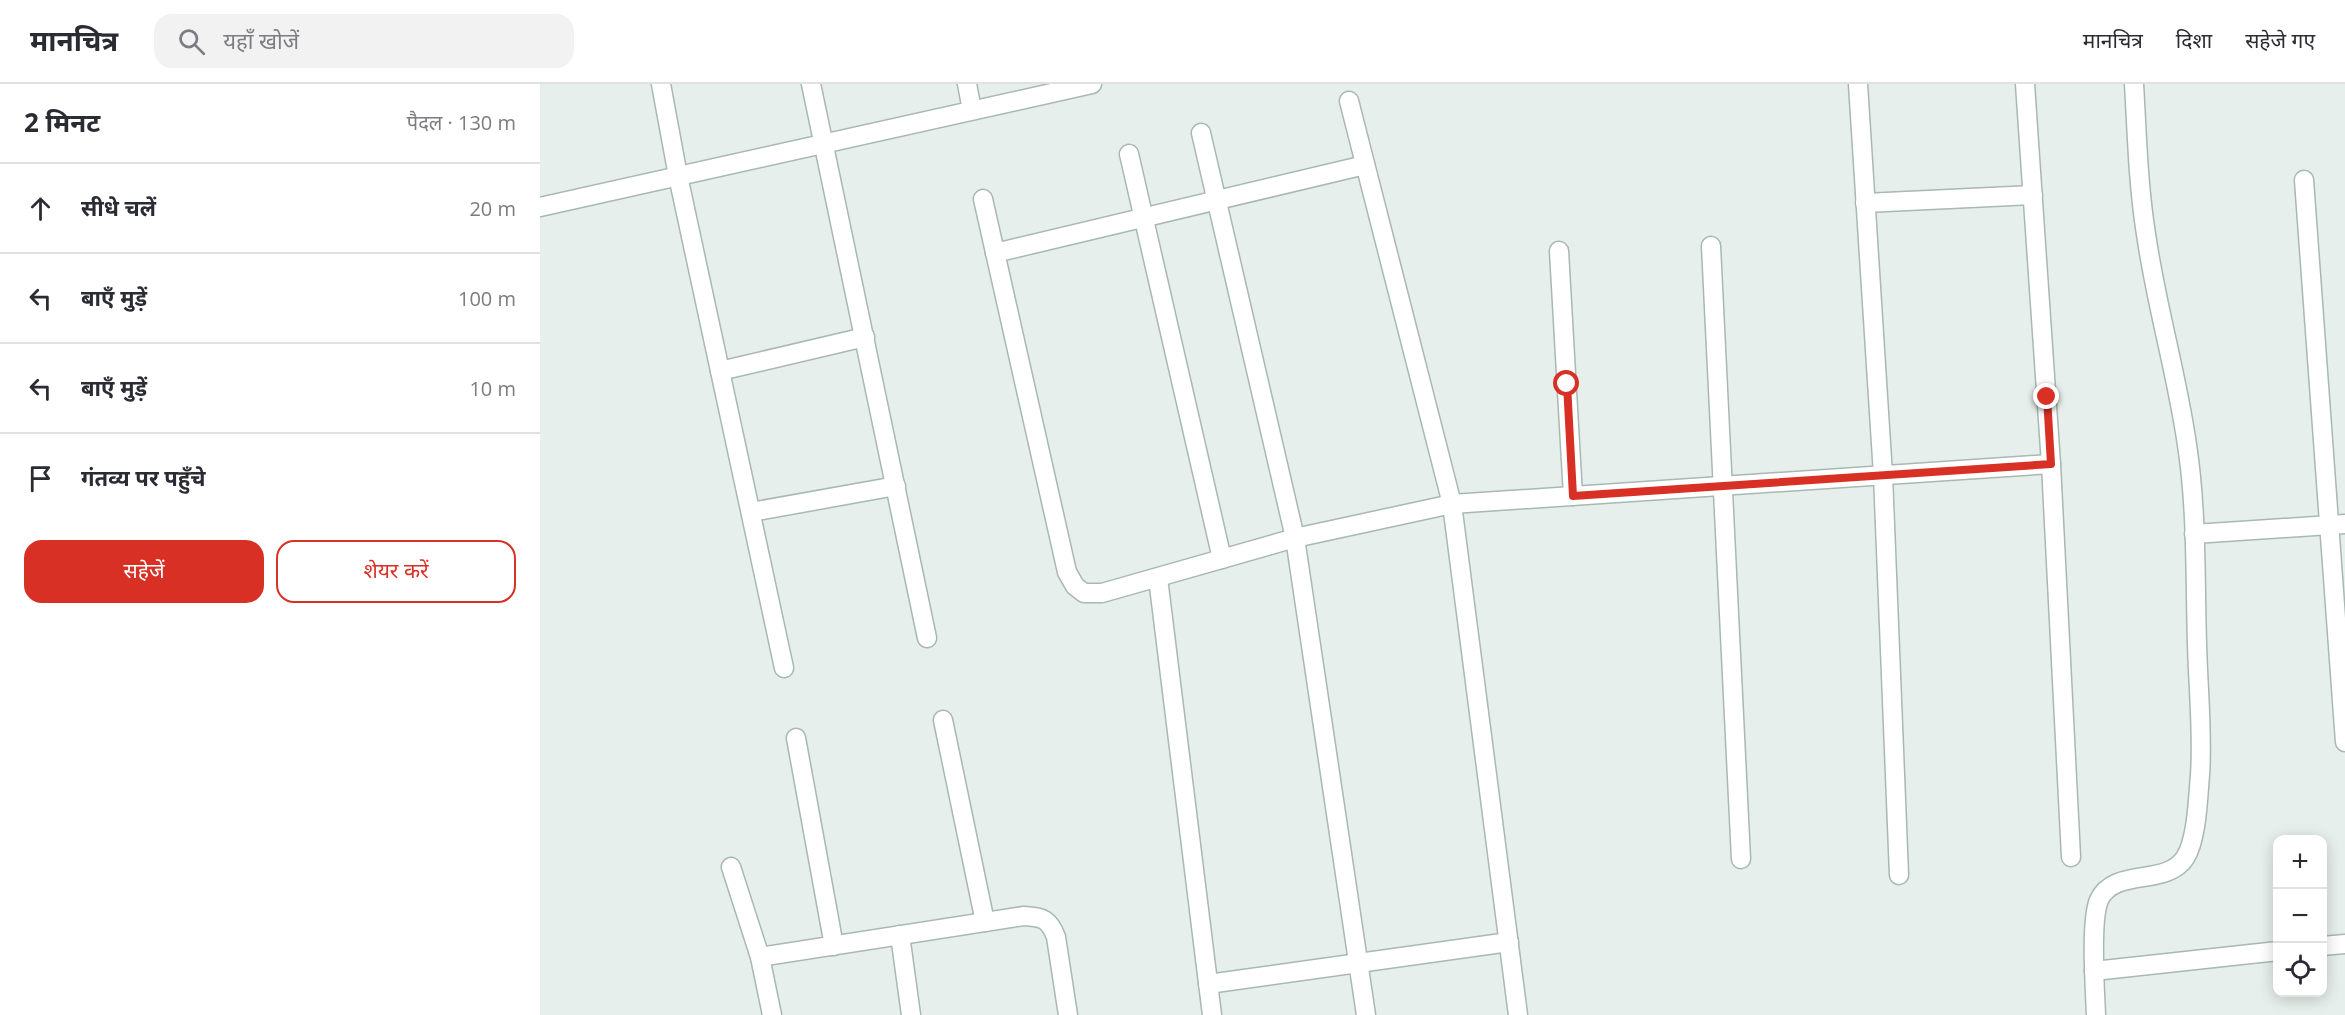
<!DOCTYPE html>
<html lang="hi">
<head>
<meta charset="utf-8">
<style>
  body { margin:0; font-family:"Open Sans","Noto Sans Devanagari",sans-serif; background:#f2f2f3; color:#2b2b33 }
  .controls { position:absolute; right:18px; bottom:18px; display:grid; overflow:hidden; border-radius:12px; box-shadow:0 3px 15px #0003 }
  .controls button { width:54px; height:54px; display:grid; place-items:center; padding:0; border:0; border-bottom:2px solid #e1e1e2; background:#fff; color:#2b2b33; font:30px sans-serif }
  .stop { position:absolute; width:18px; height:18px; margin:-14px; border:4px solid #d93025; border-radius:50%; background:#fff }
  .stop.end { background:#d93025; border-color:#fff; box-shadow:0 2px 6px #0008 }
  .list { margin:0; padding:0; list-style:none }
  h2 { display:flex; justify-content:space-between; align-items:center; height:78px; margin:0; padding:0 24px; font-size:26px }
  h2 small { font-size:20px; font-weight:400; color:#7c7c81 }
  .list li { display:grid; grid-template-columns:39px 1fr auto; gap:18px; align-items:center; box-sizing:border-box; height:90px; padding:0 24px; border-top:2px solid #e1e1e2 }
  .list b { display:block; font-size:22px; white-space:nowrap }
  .list em { font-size:20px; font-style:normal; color:#7c7c81 }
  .actions { display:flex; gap:12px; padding:18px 24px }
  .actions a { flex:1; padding:14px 0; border:2px solid #d93025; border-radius:18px; text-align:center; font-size:21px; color:#d93025 }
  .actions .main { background:#d93025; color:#fff }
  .icon { flex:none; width:33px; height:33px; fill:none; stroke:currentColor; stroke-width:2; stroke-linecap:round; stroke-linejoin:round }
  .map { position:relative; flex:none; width:1805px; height:931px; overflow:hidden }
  header { display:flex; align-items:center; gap:36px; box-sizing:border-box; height:84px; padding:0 30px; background:#fff; border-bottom:2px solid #e1e1e2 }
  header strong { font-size:28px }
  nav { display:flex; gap:33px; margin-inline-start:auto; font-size:21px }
  .search { width:420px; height:54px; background:#f2f2f3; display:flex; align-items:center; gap:15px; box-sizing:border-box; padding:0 21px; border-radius:18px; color:#7c7c81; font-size:22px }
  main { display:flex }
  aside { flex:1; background:#fff }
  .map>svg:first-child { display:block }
</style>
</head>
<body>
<header>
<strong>मानचित्र</strong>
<div class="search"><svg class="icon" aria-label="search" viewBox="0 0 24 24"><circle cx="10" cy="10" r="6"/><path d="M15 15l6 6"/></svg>यहाँ खोजें</div>
<nav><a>मानचित्र</a><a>दिशा</a><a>सहेजे गए</a></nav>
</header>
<main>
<aside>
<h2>2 मिनट<small>पैदल · 130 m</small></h2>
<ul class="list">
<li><svg class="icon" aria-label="ahead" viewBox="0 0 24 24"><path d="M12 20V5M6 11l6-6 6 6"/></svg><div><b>सीधे चलें</b></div><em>20 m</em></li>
<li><svg class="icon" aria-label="left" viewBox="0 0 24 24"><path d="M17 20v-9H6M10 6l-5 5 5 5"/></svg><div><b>बाएँ मुड़ें</b></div><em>100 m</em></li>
<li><svg class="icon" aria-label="left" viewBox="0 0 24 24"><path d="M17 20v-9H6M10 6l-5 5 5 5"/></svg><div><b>बाएँ मुड़ें</b></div><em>10 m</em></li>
<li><svg class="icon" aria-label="arrive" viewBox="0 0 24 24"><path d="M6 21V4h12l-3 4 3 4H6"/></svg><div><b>गंतव्य पर पहुँचे</b></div></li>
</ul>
<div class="actions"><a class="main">सहेजें</a><a>शेयर करें</a></div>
</aside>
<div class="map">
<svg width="1805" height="931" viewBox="0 0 1805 931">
  <rect width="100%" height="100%" fill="#e6efeb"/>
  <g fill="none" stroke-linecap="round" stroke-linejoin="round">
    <g stroke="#a8b8b2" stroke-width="21">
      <g id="street">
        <path d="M121,0L138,92L244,584"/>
        <path d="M271,0L387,554"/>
        <path d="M427,0L432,26"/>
        <path d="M1318,0L1343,391L1359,791"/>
        <path d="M1485,0L1511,380L1531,773"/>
        <path d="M809,17L912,420L978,931"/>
        <path d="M661,49L755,454L826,931"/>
        <path d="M589,70L682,475"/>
        <path d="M1764,96L1805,658"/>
        <path d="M443,115L527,488L535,502L544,509H562L755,454L912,420L1511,380"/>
        <path d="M1325,119L1493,111"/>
        <path d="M0,123L552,0"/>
        <path d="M1171,162L1201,775"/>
        <path d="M1019,167L1033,412"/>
        <path d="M455,169L825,81"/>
        <path d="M180,287L325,253"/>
        <path d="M211,428L356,402"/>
        <path d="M1654,450L1805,440"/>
        <path d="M618,494L672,931"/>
        <path d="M403,636L445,838"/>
        <path d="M256,654L294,862"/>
        <path d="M191,783L220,873L232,931"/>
        <path d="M360,851L371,931"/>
        <path d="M1782,862L1805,860"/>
        <path d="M220,873L484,832C503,833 509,835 516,853L528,931"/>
        <path d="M1554,887L1738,867"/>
        <path d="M668,900L969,858"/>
        <path d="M1556,931C1555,906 1550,837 1559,816C1574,783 1626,803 1645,774C1657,756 1658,713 1660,691C1663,649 1658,603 1657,560C1655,494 1657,426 1647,361C1637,290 1616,221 1606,150C1598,100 1597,50 1594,0"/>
      </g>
    </g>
    <use href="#street" stroke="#fff" stroke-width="18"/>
  </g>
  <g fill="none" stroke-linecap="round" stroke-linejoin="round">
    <path stroke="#d93025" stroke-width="8" d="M1027,300L1033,412L1511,380L1507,313"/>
  </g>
</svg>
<div class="controls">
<button>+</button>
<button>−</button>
<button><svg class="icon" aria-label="locate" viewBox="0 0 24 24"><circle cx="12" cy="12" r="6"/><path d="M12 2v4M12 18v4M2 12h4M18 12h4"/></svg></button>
</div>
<div class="stop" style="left:1027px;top:300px"></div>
<div class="stop end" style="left:1507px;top:313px"></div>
</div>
</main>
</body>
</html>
